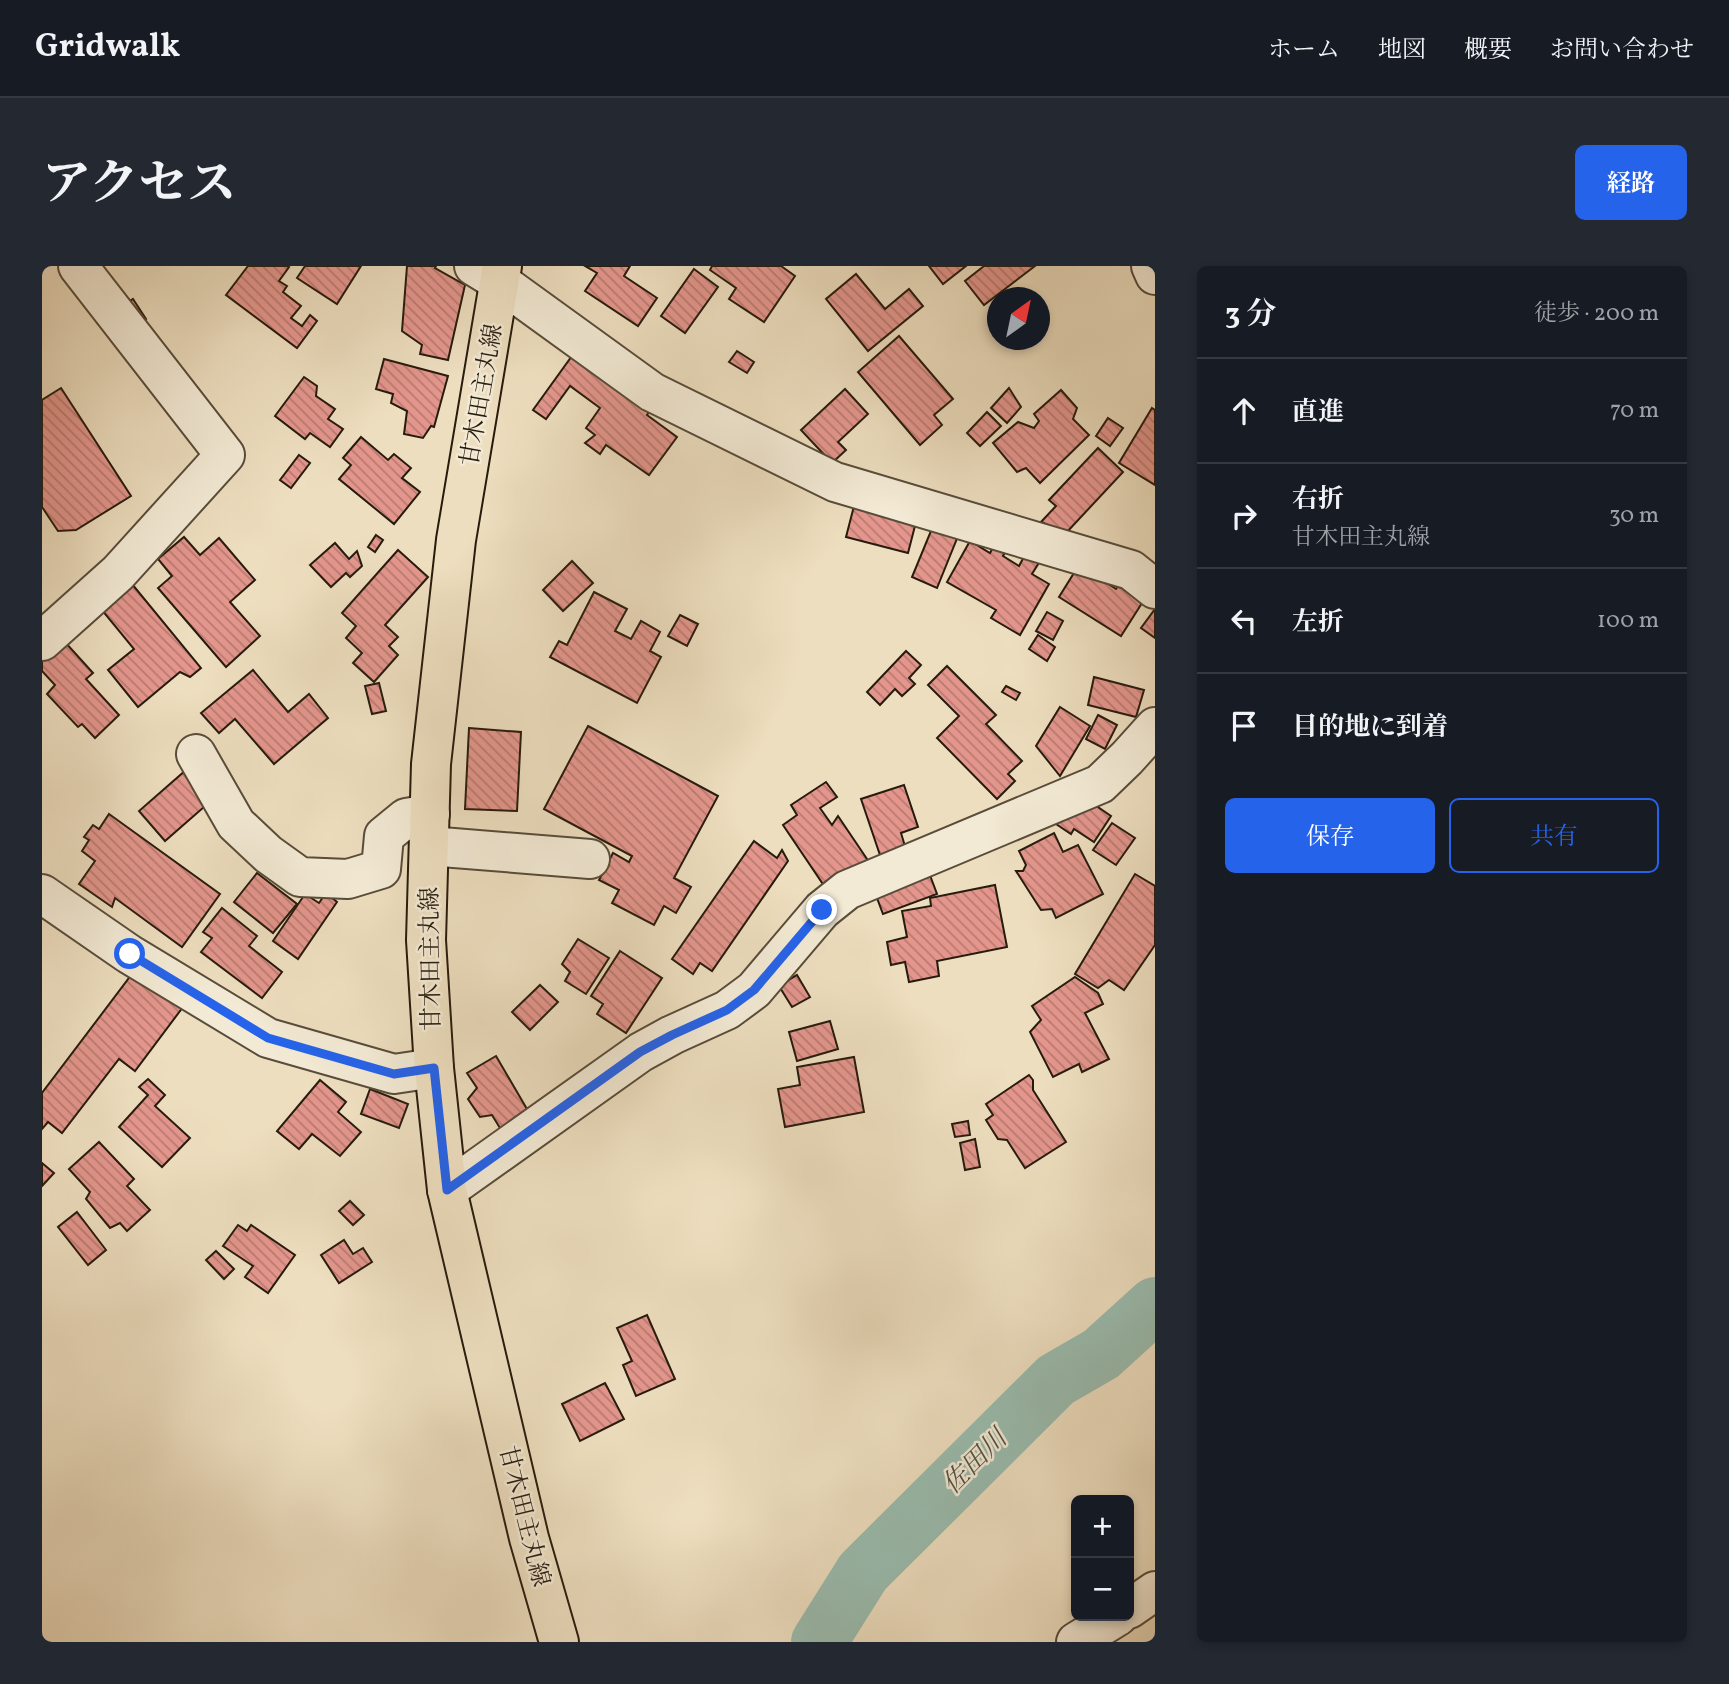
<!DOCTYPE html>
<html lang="ja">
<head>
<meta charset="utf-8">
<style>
  body { margin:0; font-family:Vollkorn,"Noto Serif JP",serif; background:#242831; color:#f1f3f6 }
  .controls { position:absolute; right:21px; bottom:21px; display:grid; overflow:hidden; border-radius:10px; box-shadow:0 4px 10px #0003 }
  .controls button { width:63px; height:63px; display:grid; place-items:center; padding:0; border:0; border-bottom:2px solid #363941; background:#171b24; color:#f1f3f6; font:35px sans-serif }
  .compass { position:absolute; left:945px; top:21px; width:63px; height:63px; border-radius:50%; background:#171b24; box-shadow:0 4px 10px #0003; rotate:33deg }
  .stop { position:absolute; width:21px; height:21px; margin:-16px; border:5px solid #2563eb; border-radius:50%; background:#fff }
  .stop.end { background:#2563eb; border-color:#fff; box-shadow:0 2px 7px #0008 }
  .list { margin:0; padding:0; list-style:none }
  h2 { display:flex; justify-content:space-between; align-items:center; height:91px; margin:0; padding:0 28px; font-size:30px }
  h2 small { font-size:23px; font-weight:400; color:#9ea1a6 }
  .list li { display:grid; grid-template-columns:46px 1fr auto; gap:21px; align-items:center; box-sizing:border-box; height:105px; padding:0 28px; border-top:2px solid #363941 }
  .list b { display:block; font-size:26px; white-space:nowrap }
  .list p { margin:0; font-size:23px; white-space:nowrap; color:#9ea1a6 }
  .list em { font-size:23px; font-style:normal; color:#9ea1a6 }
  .actions { display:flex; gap:14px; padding:21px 28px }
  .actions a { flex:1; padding:16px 0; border:2px solid #2563eb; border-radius:10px; text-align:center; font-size:24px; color:#2563eb }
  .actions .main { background:#2563eb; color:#fff }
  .icon { flex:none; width:38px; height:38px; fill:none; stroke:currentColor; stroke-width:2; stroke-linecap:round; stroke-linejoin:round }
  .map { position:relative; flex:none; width:1113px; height:1376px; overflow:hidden; border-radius:10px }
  header { display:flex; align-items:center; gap:42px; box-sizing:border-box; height:98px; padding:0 35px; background:#171b24; border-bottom:2px solid #363941 }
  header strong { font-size:33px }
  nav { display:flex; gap:38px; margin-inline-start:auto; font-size:24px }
  .intro { display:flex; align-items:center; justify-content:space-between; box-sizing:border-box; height:168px; padding:0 42px }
  h1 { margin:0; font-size:49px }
  .button { padding:18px 32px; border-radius:10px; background:#2563eb; color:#fff; font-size:24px; font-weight:700 }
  main { display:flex; gap:42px; padding:0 42px }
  aside { flex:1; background:#171b24; border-radius:10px; box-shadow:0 4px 10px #0003 }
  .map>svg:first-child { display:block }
</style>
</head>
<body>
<header>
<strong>Gridwalk</strong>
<nav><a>ホーム</a><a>地図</a><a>概要</a><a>お問い合わせ</a></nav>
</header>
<div class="intro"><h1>アクセス</h1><a class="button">経路</a></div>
<main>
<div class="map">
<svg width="1113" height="1376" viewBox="0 0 1113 1376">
  <defs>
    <pattern id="building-back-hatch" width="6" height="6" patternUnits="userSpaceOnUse" patternTransform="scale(1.75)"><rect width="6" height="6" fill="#e4968d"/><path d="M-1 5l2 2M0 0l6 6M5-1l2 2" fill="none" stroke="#b97a72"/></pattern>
  </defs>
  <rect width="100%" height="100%" fill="#eddebf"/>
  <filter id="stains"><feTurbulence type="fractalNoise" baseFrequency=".00286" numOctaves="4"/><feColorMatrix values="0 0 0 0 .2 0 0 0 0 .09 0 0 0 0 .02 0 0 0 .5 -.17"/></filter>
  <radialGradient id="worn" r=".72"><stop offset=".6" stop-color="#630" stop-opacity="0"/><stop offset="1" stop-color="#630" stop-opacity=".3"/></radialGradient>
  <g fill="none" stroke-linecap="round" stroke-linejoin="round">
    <path stroke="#9abcae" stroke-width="56" d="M777,1376L821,1306L1014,1114L1059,1088L1113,1039"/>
  </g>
  <g fill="url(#building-back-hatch)" stroke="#271b0d" stroke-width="2">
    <path d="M206,0H245L247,1L237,15L245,20L241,26L259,40L249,52L260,60L268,49L275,55L255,82L184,29Z"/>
    <path d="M263,0H319L295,38L255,12Z"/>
    <path d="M365,0H394L393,2L423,19L406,94L378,88L380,79L360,65Z"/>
    <path d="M543,0H588L582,10L615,32L596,60L543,25L555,7Z"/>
    <path d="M670,0H739L753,10L722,56L687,33L694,22L668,4Z"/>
    <path d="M887,0H924L901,18Z"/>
    <path d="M942,0H993L942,39L923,15Z"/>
    <path d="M652,3L676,21L643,67L619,50Z"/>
    <path d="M814,8L843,43L867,23L881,40L826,85L784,33Z"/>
    <path d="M91,33L104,53L95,59L82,39Z"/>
    <path d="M857,70L911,133L892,149L900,159L878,179L816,106Z"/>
    <path d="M535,83L612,139L605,149L635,171L607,209L564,179L558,188L543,177L553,169L544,162L558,142L528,120L504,153L491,144Z"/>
    <path d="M695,85L712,96L705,107L687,96Z"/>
    <path d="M342,93L406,110L392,161L389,160L381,172L362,168L365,145L349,137L351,128L334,123Z"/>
    <path d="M262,111L275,120L274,130L293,143L286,153L301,163L288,181L268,167L263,173L233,150Z"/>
    <path d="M19,122L89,230L34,264L16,265L0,241V134Z"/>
    <path d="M967,122L979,141L965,157L949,142Z"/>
    <path d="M803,123L826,148L796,176L804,184L790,197L759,164Z"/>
    <path d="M1019,124L1035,142L1031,153L1047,169L998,217L984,202L975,206L951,177L976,156L992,162L997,155L992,148Z"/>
    <path d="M1110,142L1113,144V219L1077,197Z"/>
    <path d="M945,146L959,160L938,180L925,167Z"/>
    <path d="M1066,152L1081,162L1068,180L1054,170Z"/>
    <path d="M319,171L346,194L352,188L369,202L360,212L378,226L352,258L297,213L309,199L301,192Z"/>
    <path d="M1056,182L1081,206L1024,267L999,256L1014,240L1007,234Z"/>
    <path d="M257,189L268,197L249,222L238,214Z"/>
    <path d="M812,240L874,256L866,287L804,271Z"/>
    <path d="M891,260L916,270L895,322L870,311Z"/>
    <path d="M334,269L341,274L333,286L326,281Z"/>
    <path d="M142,271L158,289L177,272L213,314L188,336L218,370L184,401L116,322L130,310L116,293Z"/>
    <path d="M956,272L967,279L961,290L977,300L984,287L998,295L990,308L1007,318L978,369L949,352L954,344L905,316L928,275L948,287Z"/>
    <path d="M293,277L307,293L315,285L320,300L308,311L304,307L289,321L268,299Z"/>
    <path d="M356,284L386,311L343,359L356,371L347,380L356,389L332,416L311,397L320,387L304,372L314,360L300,347Z"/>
    <path d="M530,295L551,317L521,345L501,324Z"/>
    <path d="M1037,299L1074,323L1083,310L1107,326L1079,370L1017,331Z"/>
    <path d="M90,318L159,402L148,411L138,406L96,441L66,404L92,383L59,343Z"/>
    <path d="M552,326L585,343L573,365L589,373L599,355L618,366L608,385L619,391L595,437L508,391L517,375L525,379Z"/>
    <path d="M1113,343V372L1099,362Z"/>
    <path d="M1005,346L1021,355L1011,374L994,365Z"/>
    <path d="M638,349L656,358L645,380L626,370Z"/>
    <path d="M996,369L1013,381L1005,395L987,383Z"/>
    <path d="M22,375L51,407L44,413L77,449L53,472L40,458L36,461L5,428L13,419L0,405V395Z"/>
    <path d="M864,385L879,399L867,412L873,418L860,430L853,423L838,439L825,426Z"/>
    <path d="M905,400L954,449L944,458L980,495L966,508L973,515L955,533L895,472L917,450L886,419Z"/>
    <path d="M211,404L246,446L267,428L286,452L232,498L193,453L177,467L159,447Z"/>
    <path d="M1052,411L1102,424L1094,451L1046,439Z"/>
    <path d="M337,417L344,445L330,448L323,420Z"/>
    <path d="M964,420L978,427L974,434L960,426Z"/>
    <path d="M1018,441L1048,460L1018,510L994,480Z"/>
    <path d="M1056,449L1075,459L1063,483L1044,473Z"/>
    <path d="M546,460L676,530L632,612L649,621L634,647L622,640L612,659L570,637L577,624L557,614L571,587L587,596L590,590L502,543Z"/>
    <path d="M427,462L479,466L475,545L423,543Z"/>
    <path d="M144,504L170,534L123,575L97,545Z"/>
    <path d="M784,516L795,531L778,542L790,559L796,550L829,599L787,627L741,559L755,549L749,539Z"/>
    <path d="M862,519L876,561L859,567L865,587L840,595L819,533Z"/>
    <path d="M1029,535H1047L1069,550L1052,576L1032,563L1029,568L1014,558Z"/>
    <path d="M67,548L178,628L140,681L73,632L70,641L37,618L53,595L40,585L47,574L42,571L51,559L57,563Z"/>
    <path d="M1070,557L1093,572L1074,599L1051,584Z"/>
    <path d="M1012,567L1021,586L1036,579L1061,628L1014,652L1010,643L999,644L974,605H981L984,599L977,585Z"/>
    <path d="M712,575L735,592L740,584L746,595L670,705L658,697L651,708L630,693Z"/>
    <path d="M886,604L895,628L841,648L832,624Z"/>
    <path d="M215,607L255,638L231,667L192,636Z"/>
    <path d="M1093,608L1113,620V679L1082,724L1067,714L1056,722L1033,708Z"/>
    <path d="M953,619L965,681L895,695L897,710L867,716L863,696L849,699L845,676L865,671L860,645L889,640L888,632Z"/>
    <path d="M284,627L295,636L256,693L231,675L263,628L277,637Z"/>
    <path d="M180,642L215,670L207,680L240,706L220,732L159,686L170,672L161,666Z"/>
    <path d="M536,673L567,692L544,728L523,715L528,706L520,698Z"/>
    <path d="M578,685L620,712L584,767L555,748L561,738L549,730Z"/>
    <path d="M96,700L144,737L93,805L77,793L20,867L6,856L0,863V827Z"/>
    <path d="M755,709L768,731L750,741L737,720Z"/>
    <path d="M1033,711L1056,727L1061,738L1043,747L1067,793L1040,806L1037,798L1011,811L988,766L999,754L990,740Z"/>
    <path d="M498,719L516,736L488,764L470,746Z"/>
    <path d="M788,755L796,783L755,795L747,766Z"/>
    <path d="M454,790L489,850L461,867L450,849L438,851L426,833L435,822L425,807Z"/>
    <path d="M812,791L822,846L743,861L736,823L758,819L755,801Z"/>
    <path d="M987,809L991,814V824L1024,876L983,902L965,874L956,873L944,854L951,849L944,838Z"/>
    <path d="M106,813L123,829L113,840L148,872L120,901L77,861L106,829L97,821Z"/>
    <path d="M278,814L304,836L296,846L319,866L298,890L270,868L257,883L235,865Z"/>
    <path d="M328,823L366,838L357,862L319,848Z"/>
    <path d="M926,855L928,869L913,871L910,858Z"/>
    <path d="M933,873L938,901L923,904L918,877Z"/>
    <path d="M57,876L92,913L85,920L108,944L85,965L78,957L68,962L44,933L48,926L27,903Z"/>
    <path d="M0,897L12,907L0,920Z"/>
    <path d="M308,935L322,949L311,959L297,945Z"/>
    <path d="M35,946L64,984L46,999L16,961Z"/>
    <path d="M196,959L205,965L209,959L253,989L226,1027L203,1011L211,1000L181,980Z"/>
    <path d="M302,974L311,988L321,982L330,996L297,1017L279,989Z"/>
    <path d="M174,985L192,1003L182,1013L164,994Z"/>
    <path d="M605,1049L633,1113L594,1130L581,1099L590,1095L575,1062Z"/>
    <path d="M563,1117L582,1153L538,1175L520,1138Z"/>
  </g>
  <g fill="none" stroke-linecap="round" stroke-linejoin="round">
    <g stroke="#584c3a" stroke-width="42">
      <g id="minor">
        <path d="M432,0L458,16L610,126L793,216L1089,304L1113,323"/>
        <path d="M1109,0L1113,9"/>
        <path d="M0,375L76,307L183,189L36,0"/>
        <path d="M154,488L194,558L226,588L258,611L306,613L339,603L342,570L364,552L388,548"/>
        <path d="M387,580L548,593"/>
        <path d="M0,628L87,688L226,772L352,808L392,802"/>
        <path d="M405,924L599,786L630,769L685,744L712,724L780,644L805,624L1058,518L1085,492L1113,461"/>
        <path d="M1087,1343L1113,1325"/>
        <path d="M1034,1376L1076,1350"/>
      </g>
    </g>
    <g stroke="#271b0d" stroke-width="42">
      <path id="major" d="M460,0L414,274L389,498L384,674L392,802L405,924L487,1272L517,1376"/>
    </g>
    <use href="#minor" stroke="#f3ead5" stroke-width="38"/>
    <use href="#major" stroke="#eddebf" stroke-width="38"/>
  </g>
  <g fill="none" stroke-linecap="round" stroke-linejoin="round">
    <path stroke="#2563eb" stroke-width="9" d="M88,688L226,772L352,808L392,802L405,924L598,786L630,769L685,744L712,724L780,644"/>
  </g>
  <g text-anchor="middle" stroke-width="5" stroke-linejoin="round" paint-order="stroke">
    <g font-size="24" fill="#271b0d" stroke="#f3ead5">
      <text transform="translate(439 129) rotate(-80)" y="8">甘木田主丸線</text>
      <text transform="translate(388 693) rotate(-91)" y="8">甘木田主丸線</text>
      <text transform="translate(483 1250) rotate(76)" y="8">甘木田主丸線</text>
    </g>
    <g font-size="26" font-style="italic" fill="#4f5345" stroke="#f3ead5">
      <text transform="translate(932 1195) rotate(-45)" y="9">佐田川</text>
    </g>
  </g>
  <rect width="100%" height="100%" filter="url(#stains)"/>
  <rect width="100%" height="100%" fill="url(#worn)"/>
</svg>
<div class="controls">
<button>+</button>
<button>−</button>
</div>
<svg class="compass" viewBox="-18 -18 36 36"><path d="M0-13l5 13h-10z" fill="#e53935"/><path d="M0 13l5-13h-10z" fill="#9ea1a6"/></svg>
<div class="stop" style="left:88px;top:688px"></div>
<div class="stop end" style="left:780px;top:644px"></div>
</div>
<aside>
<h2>3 分<small>徒歩 · 200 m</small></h2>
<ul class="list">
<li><svg class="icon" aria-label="ahead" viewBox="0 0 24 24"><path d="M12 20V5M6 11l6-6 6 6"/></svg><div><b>直進</b></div><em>70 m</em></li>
<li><svg class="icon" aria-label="right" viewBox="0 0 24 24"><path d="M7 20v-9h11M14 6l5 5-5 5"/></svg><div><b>右折</b><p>甘木田主丸線</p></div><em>30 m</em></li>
<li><svg class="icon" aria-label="left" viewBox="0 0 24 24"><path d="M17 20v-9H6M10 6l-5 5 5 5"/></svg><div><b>左折</b></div><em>100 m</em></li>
<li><svg class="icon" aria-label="arrive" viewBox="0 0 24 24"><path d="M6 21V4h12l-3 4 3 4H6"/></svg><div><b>目的地に到着</b></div></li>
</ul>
<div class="actions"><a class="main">保存</a><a>共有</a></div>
</aside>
</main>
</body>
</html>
